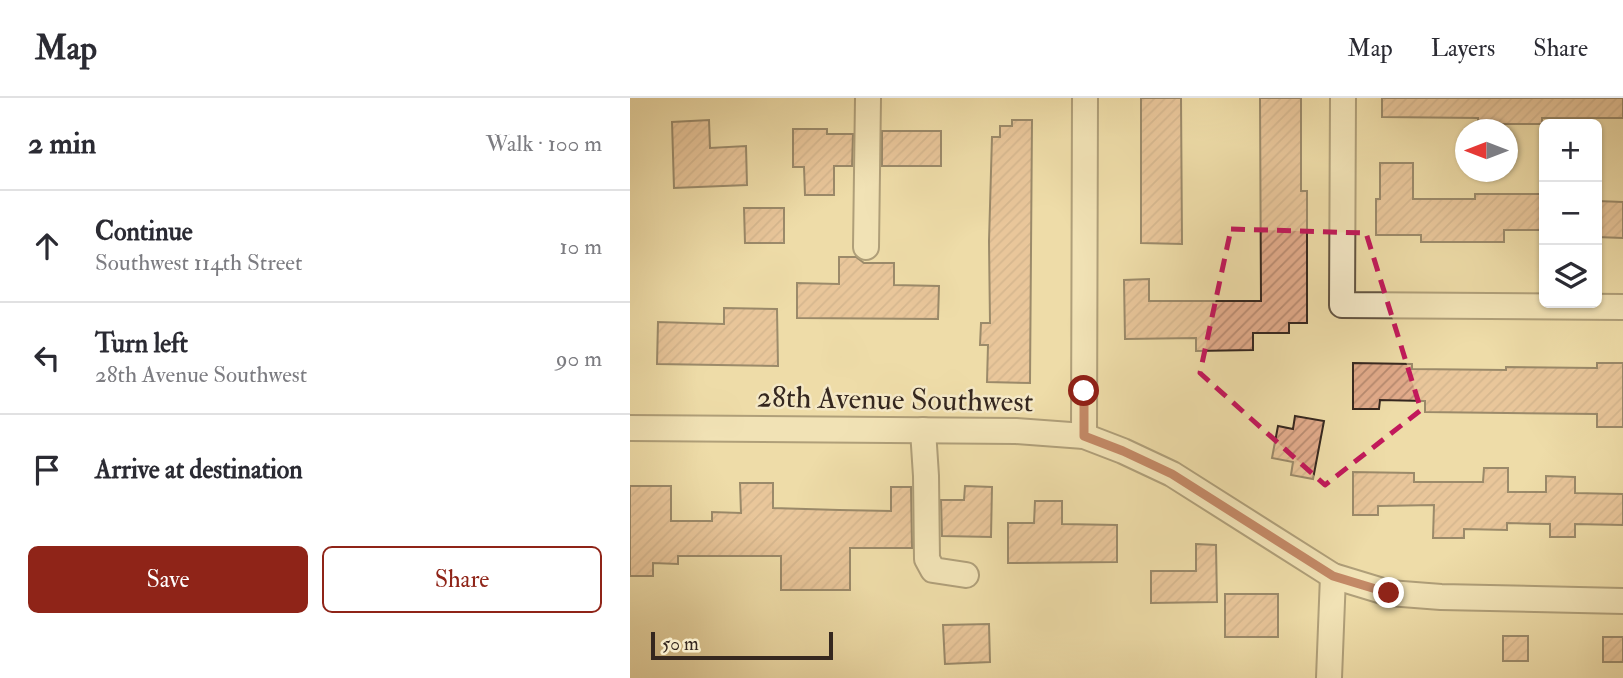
<!DOCTYPE html>
<html lang="en">
<head>
<meta charset="utf-8">
<style>
  body { margin:0; font-family:"IM FELL Double Pica",serif; background:#f2f2f3; color:#2b2b33 }
  .controls { position:absolute; right:21px; top:21px; display:grid; overflow:hidden; border-radius:10px; box-shadow:0 2px 5px #0004 }
  .controls button { width:63px; height:63px; display:grid; place-items:center; padding:0; border:0; border-bottom:2px solid #e1e1e2; background:#fff; color:#2b2b33; font:35px sans-serif }
  .compass { position:absolute; left:825px; top:21px; width:63px; height:63px; border-radius:50%; background:#fff; box-shadow:0 2px 5px #0004; rotate:270deg }
  .scale { position:absolute; left:21px; bottom:18px; width:182px; box-sizing:border-box; padding-left:7px; border:4px solid #35271f; border-top:0; font-size:19px; line-height:24px; white-space:nowrap; color:#35271f; -webkit-text-stroke:5px #f4e8c6; paint-order:stroke }
  .stop { position:absolute; width:21px; height:21px; margin:-16px; border:5px solid #8f2418; border-radius:50%; background:#fff }
  .stop.end { background:#8f2418; border-color:#fff; box-shadow:0 2px 7px #0008 }
  .list { margin:0; padding:0; list-style:none }
  h2 { display:flex; justify-content:space-between; align-items:center; height:91px; margin:0; padding:0 28px; font-size:30px }
  h2 small { font-size:23px; font-weight:400; color:#7c7c81 }
  .list li { display:grid; grid-template-columns:46px 1fr auto; gap:21px; align-items:center; box-sizing:border-box; height:112px; padding:0 28px; border-top:2px solid #e1e1e2 }
  .list b { display:block; font-size:26px; white-space:nowrap }
  .list p { margin:0; font-size:23px; white-space:nowrap; color:#7c7c81 }
  .list em { font-size:23px; font-style:normal; color:#7c7c81 }
  .actions { display:flex; gap:14px; padding:21px 28px }
  .actions a { flex:1; padding:16px 0; border:2px solid #8f2418; border-radius:10px; text-align:center; font-size:24px; color:#8f2418 }
  .actions .main { background:#8f2418; color:#fff }
  .icon { flex:none; width:38px; height:38px; fill:none; stroke:currentColor; stroke-width:2; stroke-linecap:round; stroke-linejoin:round }
  .map { position:relative; flex:none; width:993px; height:580px; overflow:hidden }
  header { display:flex; align-items:center; gap:42px; box-sizing:border-box; height:98px; padding:0 35px; background:#fff; border-bottom:2px solid #e1e1e2 }
  header strong { font-size:33px }
  nav { display:flex; gap:38px; margin-inline-start:auto; font-size:24px }
  main { display:flex }
  aside { flex:1; background:#fff }
  .map>svg:first-child { display:block }
</style>
</head>
<body>
<header>
<strong>Map</strong>
<nav><a>Map</a><a>Layers</a><a>Share</a></nav>
</header>
<main>
<aside>
<h2>2 min<small>Walk · 100 m</small></h2>
<ul class="list">
<li><svg class="icon" aria-label="ahead" viewBox="0 0 24 24"><path d="M12 20V5M6 11l6-6 6 6"/></svg><div><b>Continue</b><p>Southwest 114th Street</p></div><em>10 m</em></li>
<li><svg class="icon" aria-label="left" viewBox="0 0 24 24"><path d="M17 20v-9H6M10 6l-5 5 5 5"/></svg><div><b>Turn left</b><p>28th Avenue Southwest</p></div><em>90 m</em></li>
<li><svg class="icon" aria-label="arrive" viewBox="0 0 24 24"><path d="M6 21V4h12l-3 4 3 4H6"/></svg><div><b>Arrive at destination</b></div></li>
</ul>
<div class="actions"><a class="main">Save</a><a>Share</a></div>
</aside>
<div class="map">
<svg width="993" height="580" viewBox="0 0 993 580">
  <defs>
    <pattern id="building-hatch" width="6" height="6" patternUnits="userSpaceOnUse" patternTransform="scale(1.75)"><rect width="6" height="6" fill="#e2ab8b"/><path d="M-1 1l2-2M0 6l6-6M5 7l2-2" fill="none" stroke="#b88b71"/></pattern>
  </defs>
  <rect width="100%" height="100%" fill="#eedca8"/>
  <filter id="stains"><feTurbulence type="fractalNoise" baseFrequency=".00286" numOctaves="4"/><feColorMatrix values="0 0 0 0 .2 0 0 0 0 .09 0 0 0 0 .02 0 0 0 .5 -.17"/></filter>
  <radialGradient id="worn" r=".72"><stop offset=".6" stop-color="#630" stop-opacity="0"/><stop offset="1" stop-color="#630" stop-opacity=".3"/></radialGradient>
  <g fill="url(#building-hatch)" stroke="#35271f" stroke-width="2">
    <path d="M511,0H551L552,146L511,145Z"/>
    <path d="M630,0H671V93H677V225H659V235H623V252L566,253V240L495,241L494,182L519,181V203H631Z"/>
    <path d="M752,0H993V20H912V26H848V20L752,19Z"/>
    <path d="M79,22L80,50L116,48L117,87L44,90L42,24Z"/>
    <path d="M382,22H402L400,285L357,284L358,247H350L351,225H360L359,143L362,39H370V28H382Z"/>
    <path d="M163,31H197V36H223L222,68H204V97H175L174,69H163Z"/>
    <rect x="252" y="33" width="59" height="35"/>
    <path d="M750,65H783V101H845V96H912V132H874V144H791V137H746V101H750Z"/>
    <path d="M967,103L993,104V140L967,139Z"/>
    <path d="M114,110H154V145H115Z"/>
    <path d="M209,159H226L234,165H264V187L309,188L308,221L167,220V185L209,186Z"/>
    <path d="M94,210L147,211L148,268L27,266L28,224L94,226Z"/>
    <path d="M723,265L782,266V271L876,272V269L967,270V265H993V329H967V316L795,314V303L750,302L749,311H723Z"/>
    <path d="M665,318L694,323L683,381L661,377L663,364L642,360L648,328L663,331Z"/>
    <path d="M854,370H878V394H916V378L945,379V395L993,396V427L945,426V439H920V426L877,425V432L834,431V440H803L804,407L748,408V417H723V374L784,375V384H853Z"/>
    <path d="M110,385H143V410L209,412L261,413V389H281L282,450H220V492H151V458H48V466L23,465V478H0V388H41V423H82V414L111,415Z"/>
    <path d="M335,388L362,389L361,439L312,438L311,402H334Z"/>
    <path d="M405,403H432V426L487,427V464L378,465V425H404Z"/>
    <path d="M566,446L586,447L587,504L521,505V473H566Z"/>
    <rect x="595" y="496" width="53" height="43"/>
    <path d="M359,526L360,564L315,566L313,527Z"/>
    <rect x="873" y="538" width="25" height="25"/>
    <rect x="973" y="539" width="20" height="25"/>
  </g>
  <g fill="none" stroke-linecap="round" stroke-linejoin="round">
    <g stroke="#635441" stroke-width="28">
      <g id="minor">
        <path d="M713,0L712,207L993,209"/>
        <path d="M236,149L238,0"/>
        <path d="M0,330L386,333L454,338L493,353L542,376L703,478L759,495L811,499L993,503"/>
        <path d="M293,332L296,378L297,461L303,472L336,477"/>
        <path d="M454,338L455,0"/>
        <path d="M699,580L703,478"/>
      </g>
    </g>
    <use href="#minor" stroke="#f4e8c6" stroke-width="24"/>
  </g>
  <g fill="none" stroke-linecap="round" stroke-linejoin="round">
    <path stroke="#8f2418" stroke-width="9" d="M454,293V338L493,353L542,376L703,478L759,495"/>
  </g>
  <path d="M0 0H993V580H0ZM601,131L736,135L791,312L695,387L570,275Z" fill="#eedca8" fill-opacity=".55" fill-rule="evenodd"/>
  <path fill="none" stroke="#c2185b" stroke-width="5" stroke-dasharray="14 9" stroke-linejoin="round" d="M601,131L736,135L791,312L695,387L570,275Z"/>
  <g text-anchor="middle" stroke-width="5" stroke-linejoin="round" paint-order="stroke">
    <g font-size="30" fill="#35271f" stroke="#f4e8c6">
      <text transform="translate(265 301) rotate(1)" y="10">28th Avenue Southwest</text>
    </g>
  </g>
  <rect width="100%" height="100%" filter="url(#stains)"/>
  <rect width="100%" height="100%" fill="url(#worn)"/>
</svg>
<div class="controls">
<button>+</button>
<button>−</button>
<button><svg class="icon" aria-label="layers" viewBox="0 0 24 24"><path d="M12 4l9 5-9 5-9-5zM3 14l9 5 9-5"/></svg></button>
</div>
<svg class="compass" viewBox="-18 -18 36 36"><path d="M0-13l5 13h-10z" fill="#e53935"/><path d="M0 13l5-13h-10z" fill="#7c7c81"/></svg>
<div class="scale">50 m</div>
<div class="stop" style="left:454px;top:293px"></div>
<div class="stop end" style="left:759px;top:495px"></div>
</div>
</main>
</body>
</html>
